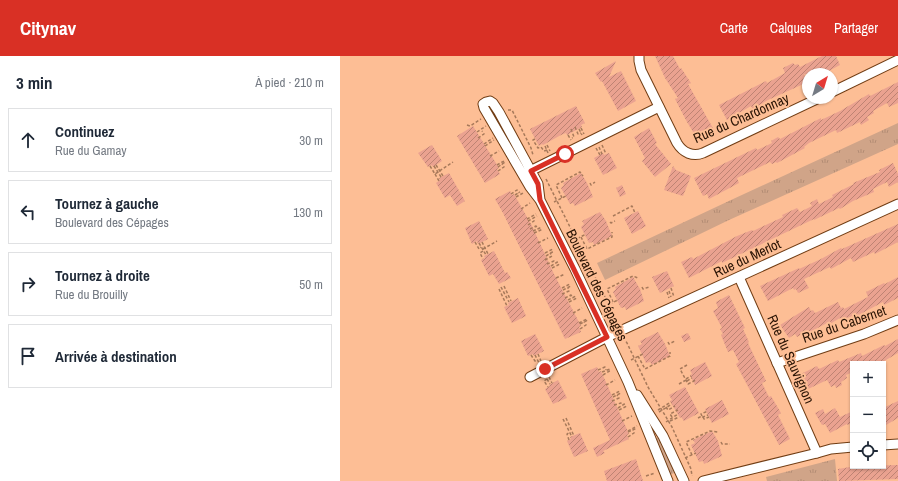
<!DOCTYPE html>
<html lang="fr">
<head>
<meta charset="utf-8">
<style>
  body { margin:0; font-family:"Archivo Narrow",sans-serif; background:#f2f2f3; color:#1f2937 }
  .controls { position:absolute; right:12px; bottom:12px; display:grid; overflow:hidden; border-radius:0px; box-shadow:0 1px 3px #0004 }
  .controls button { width:36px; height:36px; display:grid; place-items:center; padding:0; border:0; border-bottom:1px solid #e0e1e3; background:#fff; color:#1f2937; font:20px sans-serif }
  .compass { position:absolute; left:462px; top:12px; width:36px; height:36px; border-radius:50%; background:#fff; box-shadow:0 1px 3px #0004; rotate:38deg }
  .stop { position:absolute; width:12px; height:12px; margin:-9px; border:3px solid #d93025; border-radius:50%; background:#fff }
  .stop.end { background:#d93025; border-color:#fff; box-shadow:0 1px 4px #0008 }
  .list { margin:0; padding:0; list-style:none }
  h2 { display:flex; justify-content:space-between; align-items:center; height:52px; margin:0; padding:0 16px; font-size:17px }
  h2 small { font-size:13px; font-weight:400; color:#747a83 }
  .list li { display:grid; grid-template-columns:26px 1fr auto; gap:12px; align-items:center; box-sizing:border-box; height:64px; margin:0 8px 8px; padding:0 8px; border:1px solid #e0e1e3; border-radius:0px }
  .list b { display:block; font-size:15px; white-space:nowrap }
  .list p { margin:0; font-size:13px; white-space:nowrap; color:#747a83 }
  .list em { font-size:13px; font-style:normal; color:#747a83 }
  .icon { flex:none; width:22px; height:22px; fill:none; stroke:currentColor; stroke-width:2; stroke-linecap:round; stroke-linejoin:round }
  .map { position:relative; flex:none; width:558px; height:425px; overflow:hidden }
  header { display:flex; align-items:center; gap:24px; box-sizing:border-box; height:56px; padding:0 20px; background:#d93025; color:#fff }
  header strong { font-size:19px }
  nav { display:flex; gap:22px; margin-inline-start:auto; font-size:14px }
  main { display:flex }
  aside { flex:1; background:#fff }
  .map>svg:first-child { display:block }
</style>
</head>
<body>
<header>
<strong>Citynav</strong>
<nav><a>Carte</a><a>Calques</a><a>Partager</a></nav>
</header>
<main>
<aside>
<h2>3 min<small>À pied · 210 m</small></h2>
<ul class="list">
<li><svg class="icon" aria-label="ahead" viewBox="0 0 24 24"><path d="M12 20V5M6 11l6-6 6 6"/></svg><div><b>Continuez</b><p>Rue du Gamay</p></div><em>30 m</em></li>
<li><svg class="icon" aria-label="left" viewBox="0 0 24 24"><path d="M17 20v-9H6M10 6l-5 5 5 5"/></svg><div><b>Tournez à gauche</b><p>Boulevard des Cépages</p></div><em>130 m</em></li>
<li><svg class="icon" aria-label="right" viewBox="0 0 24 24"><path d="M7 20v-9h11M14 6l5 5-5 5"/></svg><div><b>Tournez à droite</b><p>Rue du Brouilly</p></div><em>50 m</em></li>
<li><svg class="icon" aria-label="arrive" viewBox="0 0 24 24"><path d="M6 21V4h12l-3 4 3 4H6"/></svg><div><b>Arrivée à destination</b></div></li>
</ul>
</aside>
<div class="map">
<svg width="558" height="425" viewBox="0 0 558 425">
  <defs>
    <pattern id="grass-tufts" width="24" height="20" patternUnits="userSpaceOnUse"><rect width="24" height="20" fill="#d0a488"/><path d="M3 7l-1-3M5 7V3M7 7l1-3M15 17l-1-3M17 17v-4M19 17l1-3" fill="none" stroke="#b38c74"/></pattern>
    <pattern id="building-hatch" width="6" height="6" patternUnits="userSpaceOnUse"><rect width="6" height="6" fill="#eaa290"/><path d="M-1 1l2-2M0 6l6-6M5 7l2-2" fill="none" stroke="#be8373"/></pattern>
  </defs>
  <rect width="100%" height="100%" fill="#fdbe95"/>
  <g fill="url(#grass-tufts)">
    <path d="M558,67V88L389,164L265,224L257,207L391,144Z"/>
    <path d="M320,381L336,416L330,419L314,383Z"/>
    <path d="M495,403L497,425H427L426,421Z"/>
  </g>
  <g fill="url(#building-hatch)">
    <path d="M315,0H333L340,13L341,12L351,27L348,28L374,74L358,84L347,66L335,43L338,42L325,22Z"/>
    <path d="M482,0H496L500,9L483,18H464L468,26L428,44L413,53L411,50L387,64L379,49L426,25L427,27L445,17L443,12L453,7L455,9L458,8L460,11Z"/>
    <path d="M276,5L269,21L281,15L296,45L278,55L262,25L261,26L255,17Z"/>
    <path d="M558,26V47L549,51L547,47L533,55L534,57L527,61L529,64L521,69L520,66L497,77L496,74L469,87L464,91L465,92L437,107L436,106L432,108L430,106L397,122L399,127L369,143L367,138L363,140L354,122L416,92L417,94L432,87L431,85L438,81L440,83L481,62V64L500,55L529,38L530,40Z"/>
    <path d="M236,50L245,67L241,69L242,71L227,79L226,77L221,79L203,89L202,88L199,90L190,73Z"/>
    <path d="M133,70L159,112L157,113L160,118L145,127L117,80Z"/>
    <path d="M309,72L317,87L315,88L331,108L315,121L302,105L305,102L294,81Z"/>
    <path d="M92,89L102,105L93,111L92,109L88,111L78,97Z"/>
    <path d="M263,97L264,99L269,97L277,112L263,119L254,102Z"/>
    <path d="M553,107L558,118V126L549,131L547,126L533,133L534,136L513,145L500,153L499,152L474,164V163L382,207V205L349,222L341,206L352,201L353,203L397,180L412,174L413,175L443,161L442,159L457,152L460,156L472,150L470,147L477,143L479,148L493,141L492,139L514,128L513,127L540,116L539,114Z"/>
    <path d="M333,110L336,114L351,120L343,140L324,134Z"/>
    <path d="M109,117L125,145L117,150L110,139L105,142L96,127L100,124L99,122Z"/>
    <path d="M241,117L247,127L253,141L235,150L233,147L230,148L221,132L224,129L223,127Z"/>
    <path d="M282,129L286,138L280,141L276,132Z"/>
    <path d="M170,135L172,139L174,138L192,170L214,218L241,270L239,271L241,276L225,283L163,157L155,143Z"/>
    <path d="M298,155L306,170L292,178L284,162Z"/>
    <path d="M260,156L266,165L272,180L254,189L253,186L249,187L241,171L244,168L242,165Z"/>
    <path d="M139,165L148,183L138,188L137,185L132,188L125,172Z"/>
    <path d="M558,168V186L535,198L534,196L513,206L511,202L491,213L490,211L464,223L469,232L458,237L456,233L454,234L453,232L428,245L420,230L459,212V213L481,203L501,192L502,193Z"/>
    <path d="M154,195L165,217L167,216L171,222L159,228L153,218L149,220L141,204L145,202L144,200Z"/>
    <path d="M327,215L334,230L320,237L312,221Z"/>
    <path d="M293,221L300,233L304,245L286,254L285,251L281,252L273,236L276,233L275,231Z"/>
    <path d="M558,221V242L544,249L543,246L513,262L512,260L501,265L500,262L490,268L489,266L468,277L467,275L457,281L455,278L449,282L440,269L469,251L471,255L473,254L475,257L498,246L501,252L503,251L504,253L528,241L526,236L544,227L545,228Z"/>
    <path d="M389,239L405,272L403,273L409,286L408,287L426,325L422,327L429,341L431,340L441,357L438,359L450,383L439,389L396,308L399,306L393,294L388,296L381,279L383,278L380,273L382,272L373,255L378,252L376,246Z"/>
    <path d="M178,242L186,260L172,267L164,251L169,249L168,247Z"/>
    <path d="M318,276L325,288L330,300L312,309L310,306L306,307L298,290L302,288L300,285Z"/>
    <path d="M348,277L351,283L344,286L341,280Z"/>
    <path d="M195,278L204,295L194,300L193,298L188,300L181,285Z"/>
    <path d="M558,283V297L539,308H513V316L506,319L507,322L501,326L502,329L496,332L495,329L491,331L487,324L466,334L459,319L477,310L479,313L498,304L499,306L521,297L522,300L544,289L545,290Z"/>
    <path d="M365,306L372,320L355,329L350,319L352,318L350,314Z"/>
    <path d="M257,311L259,316L261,315L289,378L287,379L289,383L263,395L265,397L257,401L253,392L270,384L241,318Z"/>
    <path d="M218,324L227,342L213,348L205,333L210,330L209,329Z"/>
    <path d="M345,331L359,357L344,365L341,361L340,362L330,345L332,344L329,339Z"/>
    <path d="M382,344L389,358L372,367L365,353Z"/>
    <path d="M558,345V362L546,369L543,364V352Z"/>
    <path d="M495,352L500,361L513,355V366L508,369L507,368L490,377L485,368L482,369L475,357L483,353L485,358Z"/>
    <path d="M372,375L378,385L382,400L364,408L363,405L359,406L351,389L355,387L353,384Z"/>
    <path d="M240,377L248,395L234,401L227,385L231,383L230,381Z"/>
    <path d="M296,403L303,425H267L264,415Z"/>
    <path d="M558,409V423L499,425L498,413L516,410Z"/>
  </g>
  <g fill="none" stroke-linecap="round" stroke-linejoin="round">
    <g stroke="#713d14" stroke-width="11">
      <g id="street">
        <path d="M299,0V5L301,14L337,87C343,97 353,101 363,97L479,42"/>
        <path d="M492,36L558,4"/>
        <path d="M186,117L319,51"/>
        <path d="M200,144L198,128L159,56L153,47L150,45L146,46L143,48L144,52L190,131L200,144L235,213L288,326L328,425"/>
        <path d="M399,221L477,397"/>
        <path d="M437,307L524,278L558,264"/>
        <path d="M190,321L267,281L558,148"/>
        <path d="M297,339L323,380L344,425"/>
        <path d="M543,389L558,388"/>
        <path d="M363,425L477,397L491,393L513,391"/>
      </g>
    </g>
    <g stroke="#a7795a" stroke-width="1.5" stroke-dasharray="3 2" stroke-linecap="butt">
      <path d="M168,54H172L191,92L193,99"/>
      <path d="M127,69L130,70L141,63"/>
      <path d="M235,71L238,78L241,77"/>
      <path d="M241,72L244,78"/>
      <path d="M231,73L234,81L232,82"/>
      <path d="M239,73L242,79"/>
      <path d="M137,76L146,70"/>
      <path d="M228,79L231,84"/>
      <path d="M138,82L144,78L142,75"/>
      <path d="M195,83L193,84L198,92L201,91L204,95L207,94"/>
      <path d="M144,88L153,82"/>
      <path d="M207,89L210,95"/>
      <path d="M262,89L266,98"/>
      <path d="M145,90L154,84"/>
      <path d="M205,90L208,97"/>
      <path d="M259,91L262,98"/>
      <path d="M256,92L260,99"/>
      <path d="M150,100L159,95"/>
      <path d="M96,109L103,120"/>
      <path d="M157,109L164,105"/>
      <path d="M90,110L95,118L113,106"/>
      <path d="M94,110L101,121"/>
      <path d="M158,111L165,106"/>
      <path d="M158,115L164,111L162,108"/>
      <path d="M95,118L99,125"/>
      <path d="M206,123L274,259L276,267"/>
      <path d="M250,127L251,129L255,126"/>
      <path d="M171,138L177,134L179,137"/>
      <path d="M175,139L180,136"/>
      <path d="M176,141L183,137"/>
      <path d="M222,142L216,129L240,116L243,120"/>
      <path d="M214,146L226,140"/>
      <path d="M181,153L190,147"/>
      <path d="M273,160L292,150L295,157"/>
      <path d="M187,163L196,158"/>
      <path d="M188,165L197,160"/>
      <path d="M270,166L271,167L275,165"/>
      <path d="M188,169L194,165L193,162"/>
      <path d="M190,173L196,170L198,173"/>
      <path d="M193,175L202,171"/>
      <path d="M194,177L203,173"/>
      <path d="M241,181L247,193L272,181V176"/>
      <path d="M233,185L246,178"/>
      <path d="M135,186L139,193L141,191"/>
      <path d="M142,186L148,198"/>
      <path d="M139,187L146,199"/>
      <path d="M198,187L208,182"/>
      <path d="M143,193L157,185"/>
      <path d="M143,195L140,197L143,203"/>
      <path d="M205,197L213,193"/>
      <path d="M206,200L214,195"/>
      <path d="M205,204L212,200L210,197"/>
      <path d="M207,208L214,205L215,207"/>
      <path d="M211,210L219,205"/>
      <path d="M212,212L220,208"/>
      <path d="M216,222L225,218"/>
      <path d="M164,230L171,245"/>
      <path d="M161,231L169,246"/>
      <path d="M302,231L303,233L309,231"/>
      <path d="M222,232L230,228"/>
      <path d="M331,232L334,241"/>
      <path d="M159,233L167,250"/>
      <path d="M223,234L231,230"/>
      <path d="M329,235L331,241"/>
      <path d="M327,236L329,242"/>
      <path d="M222,238L229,235L228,232"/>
      <path d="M225,242L231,239L233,242"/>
      <path d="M228,244L236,240"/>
      <path d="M229,246L237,242"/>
      <path d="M273,246L267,233L293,220L298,222"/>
      <path d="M265,250L278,244"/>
      <path d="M233,257L242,252"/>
      <path d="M239,267L247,263"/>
      <path d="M240,268L248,264"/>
      <path d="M240,273L246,269L244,266"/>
      <path d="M282,284H285L287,287L308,331L332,371L351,413L352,420"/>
      <path d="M328,286L329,288L335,285"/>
      <path d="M198,298L201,305"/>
      <path d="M191,299L195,305L198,304"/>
      <path d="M195,299L199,307"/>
      <path d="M298,300L305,313L330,300V296"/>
      <path d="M291,304L303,298"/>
      <path d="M347,309L340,313L348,328L356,324"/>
      <path d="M258,314L265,311L266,314"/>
      <path d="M262,316L270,313"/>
      <path d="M263,319L271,314"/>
      <path d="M209,321L212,327"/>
      <path d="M207,323L204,325L208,331"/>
      <path d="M207,323L210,328"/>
      <path d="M346,323L351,320"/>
      <path d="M347,325L352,322"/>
      <path d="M339,328L346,324"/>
      <path d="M266,329L275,324"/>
      <path d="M272,339L280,335"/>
      <path d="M273,341L281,337"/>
      <path d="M272,345L279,342L277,339"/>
      <path d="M274,349L281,347L282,349"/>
      <path d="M326,351L328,354L335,350"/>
      <path d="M278,352L286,347"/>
      <path d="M279,354L287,350"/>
      <path d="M318,354L331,346"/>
      <path d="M319,356L332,348"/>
      <path d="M362,360L361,358L368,355"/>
      <path d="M332,361L330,358L338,354"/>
      <path d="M363,361L364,363L369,361"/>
      <path d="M226,362L234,380"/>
      <path d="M358,362L362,360L363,361L368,359"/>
      <path d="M223,363L232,381"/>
      <path d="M282,365L292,360"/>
      <path d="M330,365L339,361"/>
      <path d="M326,366L338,358"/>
      <path d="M288,375L297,370"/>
      <path d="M288,376L297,372"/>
      <path d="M288,381L294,377L293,374"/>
      <path d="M229,384L227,378L230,376"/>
      <path d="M381,386L382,388H390"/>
      <path d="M352,399L346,386L370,375L378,376"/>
      <path d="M345,402L356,397"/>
      <path d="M306,420L315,417"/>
    </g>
    <use href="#street" stroke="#fff" stroke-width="9"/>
  </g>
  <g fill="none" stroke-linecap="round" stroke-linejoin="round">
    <path stroke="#d93025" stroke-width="5" d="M205,313L267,281L200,144L198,128L191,115L225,98"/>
  </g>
  <g text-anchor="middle" stroke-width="4" stroke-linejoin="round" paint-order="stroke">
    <g font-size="14" fill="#291304" stroke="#fdbe95">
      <text transform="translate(401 62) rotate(-24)" y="5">Rue du Chardonnay</text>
      <text transform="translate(407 202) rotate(-25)" y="5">Rue du Merlot</text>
      <text transform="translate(257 229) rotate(64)" y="5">Boulevard des Cépages</text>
      <text transform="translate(504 268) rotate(-19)" y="5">Rue du Cabernet</text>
      <text transform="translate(451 303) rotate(66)" y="5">Rue du Sauvignon</text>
    </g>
  </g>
</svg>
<div class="controls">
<button>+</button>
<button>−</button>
<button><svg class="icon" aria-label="locate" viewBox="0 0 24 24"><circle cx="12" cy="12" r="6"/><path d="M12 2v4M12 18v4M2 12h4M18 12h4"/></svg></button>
</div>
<svg class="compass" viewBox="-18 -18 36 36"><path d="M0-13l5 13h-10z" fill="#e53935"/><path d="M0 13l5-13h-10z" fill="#747a83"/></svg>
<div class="stop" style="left:225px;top:98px"></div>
<div class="stop end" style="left:205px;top:313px"></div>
</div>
</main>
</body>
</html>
